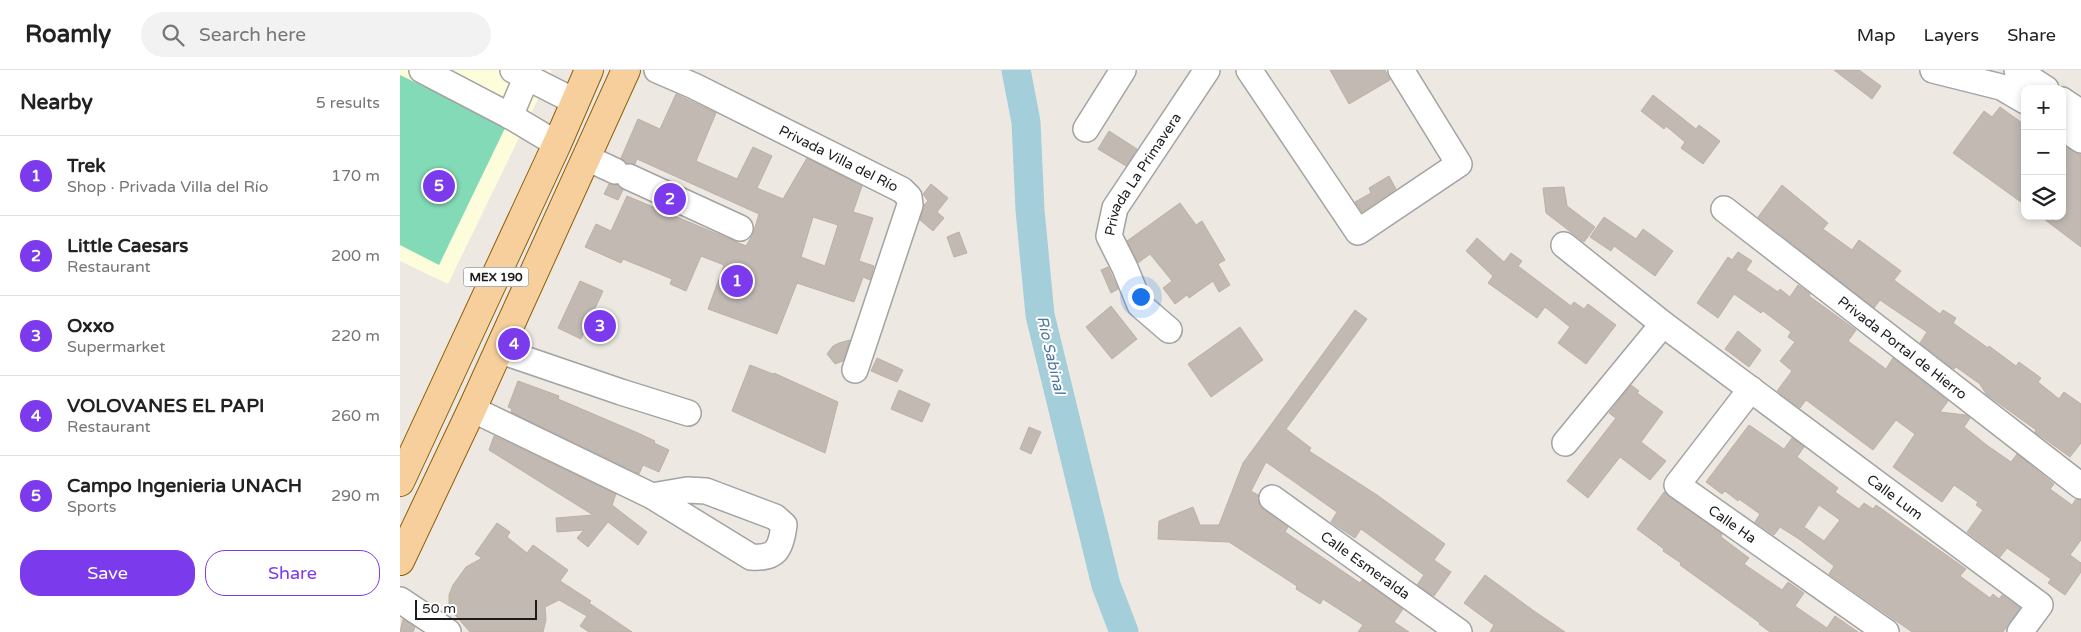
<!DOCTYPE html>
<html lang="en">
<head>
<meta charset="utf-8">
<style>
  body { margin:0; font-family:"Varela Round",sans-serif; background:#f2f2f2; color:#222 }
  .controls { position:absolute; right:15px; top:15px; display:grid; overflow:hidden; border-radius:10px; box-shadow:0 2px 8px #0003 }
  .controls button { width:45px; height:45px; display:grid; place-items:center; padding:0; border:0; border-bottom:1px solid #e0e0e0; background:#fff; color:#222; font:25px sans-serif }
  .scale { position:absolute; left:15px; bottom:12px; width:122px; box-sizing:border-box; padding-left:5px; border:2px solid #1c1c1c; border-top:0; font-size:14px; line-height:18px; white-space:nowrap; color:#1c1c1c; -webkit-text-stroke:4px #fff; paint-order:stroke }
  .you { position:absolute; left:740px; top:226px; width:18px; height:18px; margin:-12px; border:4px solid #fff; border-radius:50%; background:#1a73e8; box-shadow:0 0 0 8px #1a73e833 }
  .badge { display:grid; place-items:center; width:32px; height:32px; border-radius:50%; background:#7c3aed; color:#fff; font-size:16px; font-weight:700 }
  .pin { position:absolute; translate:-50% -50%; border:2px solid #fff; box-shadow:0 1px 5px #0006 }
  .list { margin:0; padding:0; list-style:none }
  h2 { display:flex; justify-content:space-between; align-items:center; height:65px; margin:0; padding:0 20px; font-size:21px }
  h2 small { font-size:16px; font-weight:400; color:#767676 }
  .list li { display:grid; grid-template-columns:32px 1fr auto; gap:15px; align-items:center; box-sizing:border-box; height:80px; padding:0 20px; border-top:1px solid #e0e0e0 }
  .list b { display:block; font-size:19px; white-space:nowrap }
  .list p { margin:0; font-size:16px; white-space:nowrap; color:#767676 }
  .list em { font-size:16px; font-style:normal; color:#767676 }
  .actions { display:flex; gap:10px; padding:15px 20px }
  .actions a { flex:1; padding:11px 0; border:1px solid #7c3aed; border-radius:20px; text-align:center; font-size:18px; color:#7c3aed }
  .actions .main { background:#7c3aed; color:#fff }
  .icon { flex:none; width:28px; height:28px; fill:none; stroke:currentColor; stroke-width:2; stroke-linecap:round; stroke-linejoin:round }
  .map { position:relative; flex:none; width:1681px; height:562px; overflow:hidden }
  header { display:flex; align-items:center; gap:30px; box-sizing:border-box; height:70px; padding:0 25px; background:#fff; border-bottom:1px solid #e0e0e0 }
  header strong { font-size:24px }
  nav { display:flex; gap:28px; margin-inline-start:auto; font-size:18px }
  .search { width:350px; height:45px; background:#f2f2f2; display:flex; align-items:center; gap:12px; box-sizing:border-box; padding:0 18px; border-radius:28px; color:#767676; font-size:19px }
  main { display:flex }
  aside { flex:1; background:#fff }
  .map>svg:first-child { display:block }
</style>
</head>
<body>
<header>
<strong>Roamly</strong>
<div class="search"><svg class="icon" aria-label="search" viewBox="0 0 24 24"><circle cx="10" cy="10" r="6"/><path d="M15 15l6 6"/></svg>Search here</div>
<nav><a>Map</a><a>Layers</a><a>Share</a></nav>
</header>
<main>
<aside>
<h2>Nearby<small>5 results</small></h2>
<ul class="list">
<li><span class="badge">1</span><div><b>Trek</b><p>Shop · Privada Villa del Río</p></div><em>170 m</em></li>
<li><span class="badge">2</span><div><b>Little Caesars</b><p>Restaurant</p></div><em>200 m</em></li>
<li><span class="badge">3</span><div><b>Oxxo</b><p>Supermarket</p></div><em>220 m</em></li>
<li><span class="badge">4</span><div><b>VOLOVANES EL PAPI</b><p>Restaurant</p></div><em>260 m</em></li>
<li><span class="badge">5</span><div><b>Campo Ingenieria UNACH</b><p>Sports</p></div><em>290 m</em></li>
</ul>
<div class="actions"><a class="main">Save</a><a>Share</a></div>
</aside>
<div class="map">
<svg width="1681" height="562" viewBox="0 0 1681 562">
  <rect width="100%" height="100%" fill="#ede9e2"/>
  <path fill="#fdfddb" d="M0,0H152L48,214L0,191Z"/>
  <path fill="#83dab7" d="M0,5L106,56L39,195L0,175Z"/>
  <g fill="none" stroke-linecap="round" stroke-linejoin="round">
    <path stroke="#a4ced9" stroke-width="29" d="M616,0L626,52L630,140L640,245L706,515L724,562"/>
  </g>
  <g fill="#c1b9b2" stroke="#beb0a5" fill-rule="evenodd">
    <path d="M930,0H985L990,10L949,34Z"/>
    <path d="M1434,0H1459L1481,16L1472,29Z"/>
    <path d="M276,24L316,43L296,91L337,109L353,77L372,86L357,118L383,129L407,88L462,116L453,142L473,148L459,191L474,196L470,210L463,207L454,232L397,213L377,264L308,239L324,195L301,186L286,221L270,214L272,209L223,189L221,193L185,177L196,154L211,161L227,126L346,176L353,164L359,144L237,89L235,94L227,93L221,88L238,49L260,59ZM413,147L438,155L425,196L401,187Z"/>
    <path d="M1253,25L1296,59L1299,55L1320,71L1303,94L1281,78L1285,72L1266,56L1264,59L1241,41Z"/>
    <path d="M1600,37L1625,55V135L1553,83L1584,41L1592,47Z"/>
    <path d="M709,61L737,79L726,96L698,79Z"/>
    <path d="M1662,75L1681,85V177L1640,146H1662Z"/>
    <path d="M989,106L996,119L962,142L955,132L971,123L969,118Z"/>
    <path d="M209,114L217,115L223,120L218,130L204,124Z"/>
    <path d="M531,114L548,128L537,142L544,148L533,161L520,150L524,135L528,131L523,124Z"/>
    <path d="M1382,115L1428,153L1423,159L1452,180L1459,170L1501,201L1494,210L1540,244L1543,240L1556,248L1553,253L1588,278L1589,276L1616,296L1619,292L1641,308L1638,312L1659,329L1664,322L1681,334V373L1670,387L1635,362L1636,360L1586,324L1580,314L1556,297L1554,299L1520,273L1527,262L1480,230L1474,238L1358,147Z"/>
    <path d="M1164,117L1167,136L1195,157L1184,172L1146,143L1143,118Z"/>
    <path d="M780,133L796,155L802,151L825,190L818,194L830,215L819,222L813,211L789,228L787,225L775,234L763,218L772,211L750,184L738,193L727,171Z"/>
    <path d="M1204,147L1236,169L1243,159L1273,181L1255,206L1214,176L1211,181L1190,167Z"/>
    <path d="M559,162L567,183L554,187L547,167Z"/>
    <path d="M1077,168L1104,192L1111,183L1122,191L1118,196L1171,236L1174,232L1184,239L1188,234L1216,255L1186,294L1158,273L1170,257L1145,237L1137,248L1088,213L1093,206L1066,181Z"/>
    <path d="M1338,182L1352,191L1346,200L1352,204L1378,222L1380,219L1390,227L1398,215L1410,224L1409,226L1456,260L1448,271L1486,299L1493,288L1548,331L1540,342L1566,345L1570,348L1564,357L1588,376L1611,392L1617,384L1654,414L1650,419L1672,435L1676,429L1681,430V470L1670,485L1681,493V502L1665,525L1648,513L1651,509L1607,478L1600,487L1567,462L1583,440L1576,435L1578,432L1554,415L1542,432L1493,397L1515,364L1496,350L1473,380L1406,330L1400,338L1377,321L1392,301L1380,291L1395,272L1388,267L1391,262L1363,241L1361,243L1334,224L1318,248L1297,233L1328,187L1332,190Z"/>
    <path d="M708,197L718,219L711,223L701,200Z"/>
    <path d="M180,211L203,221L181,269L158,258Z"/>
    <path d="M711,236L737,269L712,289L686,257Z"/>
    <path d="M955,240L967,249L886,359L911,378L909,381L977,425L1045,474L1034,490L1051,502L1034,526L1017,515L1024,505L961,459L955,468L938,457L931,452L937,442L866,392L851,421L858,425L859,433L863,439L888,457L885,462L960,513L962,510L1003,539L994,552L1009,562H958L963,555L923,529L920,534L896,519L897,516L829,472L758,469L759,451L793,437L800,455H819L843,393Z"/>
    <path d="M840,257L863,290L811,327L788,294Z"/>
    <path d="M1338,261L1361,280L1349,297L1325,279Z"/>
    <path d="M450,270L443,291L435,294L427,284L433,276L439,273Z"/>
    <path d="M477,288L503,300L497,312L471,301Z"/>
    <path d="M350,295L373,304L374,303L438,332L425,383L332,341Z"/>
    <path d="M118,311L159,326L158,329L238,363L255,371L254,373L269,380L259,402L243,395L239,404L111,342L112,339L108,337Z"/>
    <path d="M1231,315L1239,321L1237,323L1263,342L1241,372L1266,391L1250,410L1220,387L1188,428L1167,411L1216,348L1209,343Z"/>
    <path d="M499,320L530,334L522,352L491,339Z"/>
    <path d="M1349,355L1384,379L1392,368L1404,377L1397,387L1438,418L1435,422L1459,439L1464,433L1473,439L1476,435L1566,499L1560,506L1590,528L1593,524L1599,529L1602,525L1620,538L1603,562H1512L1429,504L1434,496L1399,469L1380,457L1374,465L1355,452L1360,444L1339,429L1338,431L1325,421L1322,424L1306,412ZM1419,435L1440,450L1424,471L1404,457Z"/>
    <path d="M629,357L641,362L631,384L620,379Z"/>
    <path d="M94,366L216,424L212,435L247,462L238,475L208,452L188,477L177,468L184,460L157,462L156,448L193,445L89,380Z"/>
    <path d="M1264,422L1322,464L1321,467L1349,488L1344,494L1382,520L1388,512L1404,523L1395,536L1427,558L1435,546L1458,562H1370L1359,554L1360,553L1280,495L1281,493L1263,481L1264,479L1237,459Z"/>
    <path d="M97,453L110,462L107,467L127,483L133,475L168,500L160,511L191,531L189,533L232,562H189L180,556L187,546L159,530L145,537L146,550L143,562H70L49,538V525L53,515L66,497L82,488L75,484Z"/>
    <path d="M1085,505L1134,541L1165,562H1090L1094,555L1064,533Z"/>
    <path d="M3,549L15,557L13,562H0Z"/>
  </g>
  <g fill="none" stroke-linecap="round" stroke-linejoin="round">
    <g stroke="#a3a3a3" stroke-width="28">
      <g id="minor">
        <path d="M22,0L110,46L157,74"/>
        <path d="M113,0L174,31"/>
        <path id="s1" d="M257,0L294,16L502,120L509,127L510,135L455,300"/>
        <path d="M849,0L958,162L1059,94L1001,0"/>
        <path d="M1533,0L1601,17L1625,31"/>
        <path d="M1617,0L1646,19"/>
        <path d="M1662,30L1681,43"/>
        <path d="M110,46L127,6"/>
        <path d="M1662,57L1681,70"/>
        <path d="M686,59L723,0"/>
        <path d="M187,88L215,101"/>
        <path d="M229,107L340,158"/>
        <path id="s2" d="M1324,139L1681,416"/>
        <path id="s3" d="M1164,175L1263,254L1640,535L1620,562"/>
        <path id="s4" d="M769,260L740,235L725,198L709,166L715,138L807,0"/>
        <path d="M98,280L221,322L288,343"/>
        <path id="s5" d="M1351,319L1277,415L1486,562"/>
        <path d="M72,339L252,426L351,487C376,489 381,479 384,455L375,447L306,421L287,420L252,426"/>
        <path d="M1165,373L1263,254"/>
        <path id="s6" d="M872,428L1059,562"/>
        <path d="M0,530L48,562"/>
      </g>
    </g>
    <g stroke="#8e5f06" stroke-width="30">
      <g id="major">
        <path d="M0,412L157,74L189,0"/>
        <path d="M0,491L72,339L226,0"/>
      </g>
    </g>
    <use href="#minor" stroke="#fff" stroke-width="25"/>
    <use href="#major" stroke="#f7cf9d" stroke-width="28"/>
  </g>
  <g text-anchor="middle" stroke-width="4" stroke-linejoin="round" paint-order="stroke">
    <rect fill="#fff" stroke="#606060" stroke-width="1" x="63.5" y="197.5" width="65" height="19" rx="4"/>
    <g font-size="12" font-weight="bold" fill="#1c1c1c">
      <text x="96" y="211">MEX 190</text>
    </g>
    <g font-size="14" fill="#1c1c1c" stroke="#fff">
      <text dy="5" stroke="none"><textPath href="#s1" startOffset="202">Privada Villa del Río</textPath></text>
      <text dy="5" stroke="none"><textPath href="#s4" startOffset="185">Privada La Primavera</textPath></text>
      <text dy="5" stroke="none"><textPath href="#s2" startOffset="226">Privada Portal de Hierro</textPath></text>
      <text dy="5" stroke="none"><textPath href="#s3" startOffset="416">Calle Lum</textPath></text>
      <text dy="5" stroke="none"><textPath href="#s5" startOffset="189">Calle Ha</textPath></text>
      <text dy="5" stroke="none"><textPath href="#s6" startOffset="115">Calle Esmeralda</textPath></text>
    </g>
    <g font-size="15" font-style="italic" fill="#4a76a0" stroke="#fff">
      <text transform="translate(651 285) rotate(77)" y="5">Río Sabinal</text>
    </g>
  </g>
</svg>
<div class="controls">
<button>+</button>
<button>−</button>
<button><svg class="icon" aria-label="layers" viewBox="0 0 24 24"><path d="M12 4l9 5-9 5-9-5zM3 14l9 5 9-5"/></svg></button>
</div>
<div class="scale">50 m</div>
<div class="you"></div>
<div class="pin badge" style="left:337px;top:211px">1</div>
<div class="pin badge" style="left:270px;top:129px">2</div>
<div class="pin badge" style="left:200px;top:256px">3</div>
<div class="pin badge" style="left:114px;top:274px">4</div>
<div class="pin badge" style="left:39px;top:116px">5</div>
</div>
</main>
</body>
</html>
